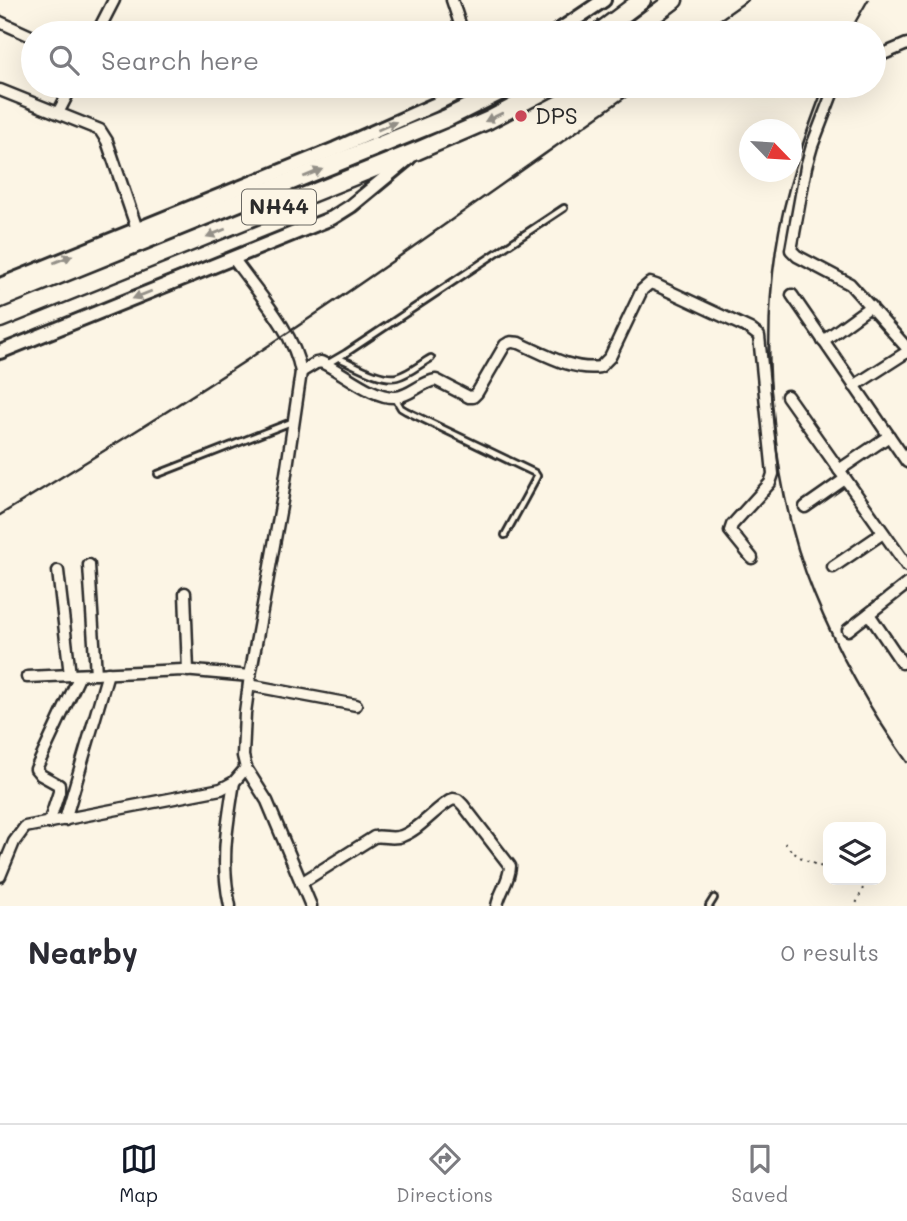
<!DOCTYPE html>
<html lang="en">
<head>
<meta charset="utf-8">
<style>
  body { margin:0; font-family:Mali,sans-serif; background:#f2f2f3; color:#2b2b33 }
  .controls { position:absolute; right:21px; bottom:21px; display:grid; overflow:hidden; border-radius:14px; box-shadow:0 7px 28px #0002 }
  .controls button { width:63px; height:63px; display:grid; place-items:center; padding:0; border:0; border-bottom:2px solid #e1e1e2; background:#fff; color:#2b2b33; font:35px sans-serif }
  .compass { position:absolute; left:739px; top:119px; width:63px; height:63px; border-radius:50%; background:#fff; box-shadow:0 7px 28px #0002; rotate:115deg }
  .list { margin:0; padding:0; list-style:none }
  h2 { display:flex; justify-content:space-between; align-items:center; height:91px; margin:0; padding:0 28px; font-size:30px }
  h2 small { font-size:23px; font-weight:400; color:#7c7c81 }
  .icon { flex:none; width:38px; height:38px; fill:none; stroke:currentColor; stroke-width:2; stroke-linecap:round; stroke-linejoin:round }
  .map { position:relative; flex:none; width:907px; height:906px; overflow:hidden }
  .search { position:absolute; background:#fff; box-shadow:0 7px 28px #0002; left:21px; right:21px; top:21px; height:77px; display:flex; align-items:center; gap:18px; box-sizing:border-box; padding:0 24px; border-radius:38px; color:#7c7c81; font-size:26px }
  .sheet { height:217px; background:#fff }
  nav { display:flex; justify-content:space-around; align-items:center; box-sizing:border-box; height:98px; border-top:2px solid #e1e1e2; background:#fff; font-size:19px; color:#7c7c81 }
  nav a { display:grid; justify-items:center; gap:4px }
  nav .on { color:#111827 }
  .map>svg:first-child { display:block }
</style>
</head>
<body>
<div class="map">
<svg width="907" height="906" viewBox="0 0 907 906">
  <rect width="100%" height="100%" fill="#fcf5e5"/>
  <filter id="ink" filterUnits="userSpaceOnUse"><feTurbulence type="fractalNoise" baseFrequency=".0143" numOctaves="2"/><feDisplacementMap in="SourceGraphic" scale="14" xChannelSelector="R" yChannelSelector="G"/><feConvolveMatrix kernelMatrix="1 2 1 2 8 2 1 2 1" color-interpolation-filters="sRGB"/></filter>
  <g filter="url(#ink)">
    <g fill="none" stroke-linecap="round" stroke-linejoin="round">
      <g stroke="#2b2b2b" stroke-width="10">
        <g id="service">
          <path d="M339,358C353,364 381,381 397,377C409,374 420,364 431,358"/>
          <path d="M327,364L346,353L564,208"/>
          <path d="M395,398L401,408L406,411L535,473L537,476L535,480L505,535"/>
          <path d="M158,474L294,421"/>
          <path d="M709,906L714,898"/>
        </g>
      </g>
      <g stroke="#2b2b2b" stroke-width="15">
        <g id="minor">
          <path d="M452,0L463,33"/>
          <path d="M0,22L33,37"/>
          <path d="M97,33L114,0"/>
          <path d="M874,58L907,44"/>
          <path d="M835,86L812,146L806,167L791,250L797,256L850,284L907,348"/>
          <path d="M0,90L100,130L107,141L137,229"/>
          <path d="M58,113L72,86"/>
          <path d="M233,258C257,292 294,331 301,372L282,501L250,676L245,713L243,756L246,768L267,801L311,906"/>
          <path d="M792,295L907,462"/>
          <path d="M823,341L871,306"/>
          <path d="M301,372L316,363L321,362C342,371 373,399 396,397C410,396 421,382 436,380L469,397H473L477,393L505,345C510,341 513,342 519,343C544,354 572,371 600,367L610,357L642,290L650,283L656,285L750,329L759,336L773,474L770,483L732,525L730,531L752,558"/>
          <path d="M854,386L907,352"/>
          <path d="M787,396L907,566"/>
          <path d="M839,470L889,436"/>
          <path d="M805,507L845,479"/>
          <path d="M89,565L96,674"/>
          <path d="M833,567L883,533"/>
          <path d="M58,571L70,675"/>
          <path d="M185,593L188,671"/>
          <path d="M869,614L902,663"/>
          <path d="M848,630L907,584"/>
          <path d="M27,677L183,670L250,676"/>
          <path d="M249,685L356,705"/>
          <path d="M65,820L108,673"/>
          <path d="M49,823L59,792V785L41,775L36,769L80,675"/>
          <path d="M0,876L14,842L25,827L221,789L234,782L246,768"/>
          <path d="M301,883L374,837C383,835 392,840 402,836C421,829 435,808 453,799L458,800L463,805L510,866C510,880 499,893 497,906"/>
          <path d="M230,906C220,861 227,827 234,782"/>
        </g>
      </g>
      <g stroke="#2b2b2b" stroke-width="18">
        <g id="tertiary">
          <path d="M555,33L604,0"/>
          <path d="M0,285L335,149L434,105L472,86"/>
          <path d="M0,352L332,218L351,206L409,158"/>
        </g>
      </g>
      <g stroke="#2b2b2b" stroke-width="21">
        <g id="trunk">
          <path d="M598,33L642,0"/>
          <path d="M630,33L674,0"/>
          <path d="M0,299L447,118L511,86"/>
          <path d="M0,319L417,151L489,120L554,86"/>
        </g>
      </g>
      <g stroke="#2b2b2b" stroke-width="2" stroke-dasharray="2 5" stroke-linecap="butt">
        <path d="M785,843C795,858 812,863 828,869"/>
        <path d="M852,880L857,882L863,888L855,906"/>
      </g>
      <use href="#service" stroke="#fcf5e5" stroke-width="4.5"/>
      <use href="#minor" stroke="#fcf5e5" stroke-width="10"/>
      <use href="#tertiary" stroke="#fcf5e5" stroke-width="12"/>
      <use href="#trunk" stroke="#fcf5e5" stroke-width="16"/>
      <g stroke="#2b2b2b" stroke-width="2.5">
        <path d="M701,33L748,0"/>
        <path d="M849,33L868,0"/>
        <path d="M824,86C804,139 784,193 776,249C760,355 773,495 814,594C838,653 870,710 907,762"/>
        <path d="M0,515C96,456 192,397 286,334C406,254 523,169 641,86"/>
      </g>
    </g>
    <defs><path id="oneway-solid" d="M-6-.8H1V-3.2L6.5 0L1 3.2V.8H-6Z" transform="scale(1.75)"/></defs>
    <g fill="#949088">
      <use href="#oneway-solid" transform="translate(494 117) rotate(154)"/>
      <use href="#oneway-solid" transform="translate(387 126) rotate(-24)"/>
      <use href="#oneway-solid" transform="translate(313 173) rotate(-22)"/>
      <use href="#oneway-solid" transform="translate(216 233) rotate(158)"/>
      <use href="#oneway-solid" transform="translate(63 259) rotate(-22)"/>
      <use href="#oneway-solid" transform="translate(142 295) rotate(158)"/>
    </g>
  </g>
  <circle fill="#d1495b" stroke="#fcf5e5" stroke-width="2.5" cx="521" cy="116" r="7"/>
  <g text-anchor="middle" stroke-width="5" stroke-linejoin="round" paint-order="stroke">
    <rect fill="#fcf5e5" stroke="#6a6863" stroke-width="2" x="242" y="189.5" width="74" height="35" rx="5"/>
    <g font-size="21" font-weight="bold" fill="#2b2b2b">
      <text x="279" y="214">NH44</text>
    </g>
    <g font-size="23" fill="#2b2b2b" stroke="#fcf5e5" text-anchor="start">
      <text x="535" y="124">DPS</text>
    </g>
  </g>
</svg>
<div class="controls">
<button><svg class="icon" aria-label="layers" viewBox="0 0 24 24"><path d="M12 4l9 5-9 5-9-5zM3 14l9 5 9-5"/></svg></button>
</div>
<svg class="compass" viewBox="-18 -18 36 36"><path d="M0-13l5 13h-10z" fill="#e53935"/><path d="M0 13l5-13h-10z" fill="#7c7c81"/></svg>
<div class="search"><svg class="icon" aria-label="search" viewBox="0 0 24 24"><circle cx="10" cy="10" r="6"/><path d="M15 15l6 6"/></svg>Search here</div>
</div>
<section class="sheet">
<h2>Nearby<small>0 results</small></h2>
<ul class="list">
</ul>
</section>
<nav>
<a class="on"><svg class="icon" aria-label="map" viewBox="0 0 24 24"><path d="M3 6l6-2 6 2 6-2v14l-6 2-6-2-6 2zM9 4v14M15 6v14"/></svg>Map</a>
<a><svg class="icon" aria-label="directions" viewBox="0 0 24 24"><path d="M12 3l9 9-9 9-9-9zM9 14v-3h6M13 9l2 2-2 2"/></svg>Directions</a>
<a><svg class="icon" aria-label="saved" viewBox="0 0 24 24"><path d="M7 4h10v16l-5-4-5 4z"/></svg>Saved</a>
</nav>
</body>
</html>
